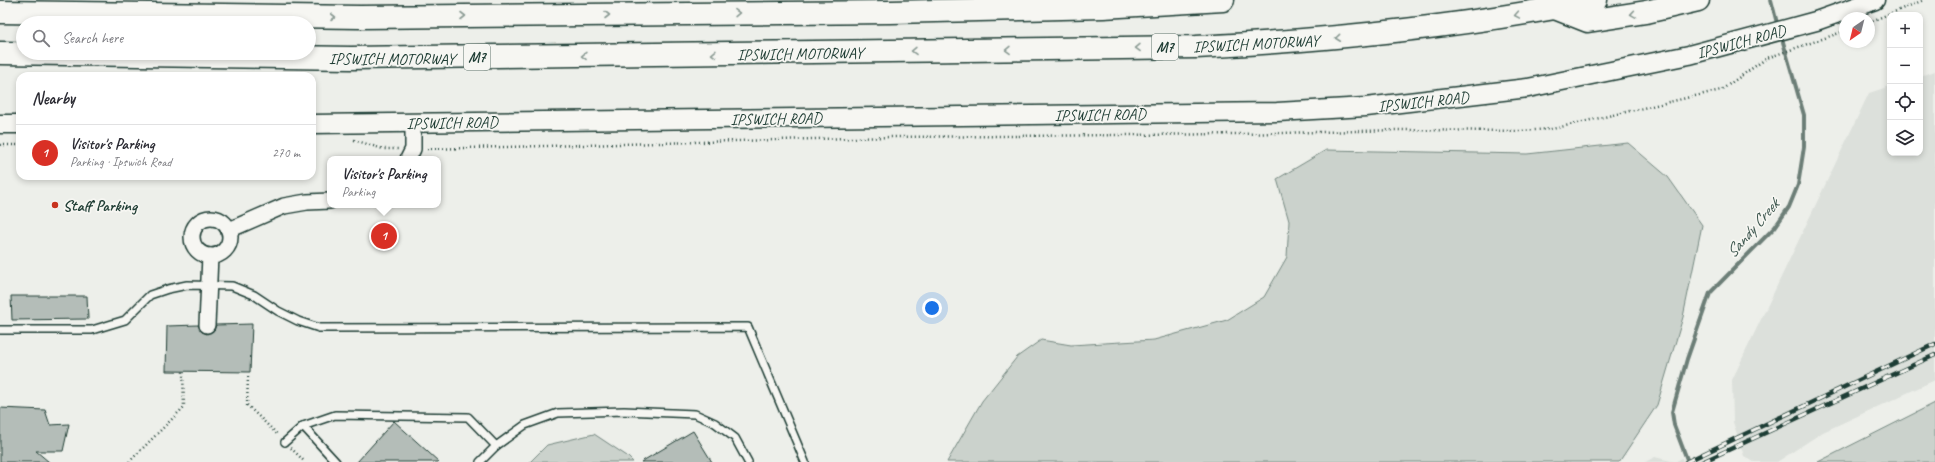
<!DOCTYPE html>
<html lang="en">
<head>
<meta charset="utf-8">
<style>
  body { margin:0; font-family:Caveat,sans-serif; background:#f2f2f3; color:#2b2b33 }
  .controls { position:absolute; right:12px; top:12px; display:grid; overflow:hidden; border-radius:8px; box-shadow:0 2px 6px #0003 }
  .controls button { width:36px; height:36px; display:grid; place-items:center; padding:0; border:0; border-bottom:1px solid #e1e1e2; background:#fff; color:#2b2b33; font:20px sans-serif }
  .compass { position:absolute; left:1839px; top:12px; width:36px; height:36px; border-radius:50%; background:#fff; box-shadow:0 2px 6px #0003; rotate:215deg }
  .you { position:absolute; left:932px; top:308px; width:14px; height:14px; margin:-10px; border:3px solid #fff; border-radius:50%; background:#1a73e8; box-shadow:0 0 0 6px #1a73e833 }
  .badge { display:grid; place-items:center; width:26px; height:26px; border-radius:50%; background:#d93025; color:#fff; font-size:13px; font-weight:700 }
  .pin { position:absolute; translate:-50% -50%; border:2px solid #fff; box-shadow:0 1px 4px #0006 }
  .popup { position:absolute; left:327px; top:156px; width:114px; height:52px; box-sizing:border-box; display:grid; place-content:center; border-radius:8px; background:#fff; filter:drop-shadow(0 1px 3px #0005); font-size:13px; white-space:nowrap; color:#7c7c81 }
  .popup b { font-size:15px; color:#2b2b33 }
  .popup::after { content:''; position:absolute; left:50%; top:100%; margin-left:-8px; border:8px solid transparent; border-top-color:#fff }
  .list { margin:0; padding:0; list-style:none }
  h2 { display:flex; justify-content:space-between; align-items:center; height:52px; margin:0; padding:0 16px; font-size:17px }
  h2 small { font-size:13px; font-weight:400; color:#7c7c81 }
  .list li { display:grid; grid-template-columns:26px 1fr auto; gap:12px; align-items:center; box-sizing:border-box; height:56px; padding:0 16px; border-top:1px solid #e1e1e2 }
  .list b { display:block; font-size:15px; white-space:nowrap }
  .list p { margin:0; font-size:13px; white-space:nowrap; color:#7c7c81 }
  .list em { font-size:13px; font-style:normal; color:#7c7c81 }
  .icon { flex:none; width:22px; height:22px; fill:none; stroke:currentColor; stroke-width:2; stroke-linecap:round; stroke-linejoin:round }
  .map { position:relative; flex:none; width:1935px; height:462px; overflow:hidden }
  .search { position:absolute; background:#fff; box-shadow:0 2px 6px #0003; left:16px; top:16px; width:300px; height:44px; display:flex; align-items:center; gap:10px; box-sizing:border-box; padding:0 14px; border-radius:22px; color:#7c7c81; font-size:15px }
  .panel { position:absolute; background:#fff; box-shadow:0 2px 6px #0003; left:16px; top:72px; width:300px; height:108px; border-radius:12px }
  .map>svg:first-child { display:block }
</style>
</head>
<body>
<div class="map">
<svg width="1935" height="462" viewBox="0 0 1935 462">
  <rect width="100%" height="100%" fill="#edefea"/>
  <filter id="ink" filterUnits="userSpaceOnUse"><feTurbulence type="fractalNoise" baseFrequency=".025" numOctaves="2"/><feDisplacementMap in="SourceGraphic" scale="8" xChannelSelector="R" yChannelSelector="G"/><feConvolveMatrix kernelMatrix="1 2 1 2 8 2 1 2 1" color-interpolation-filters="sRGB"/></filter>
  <g filter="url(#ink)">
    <g fill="#dce0db">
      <path d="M1935,71V380L1823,432L1777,462H1754L1744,456L1733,422L1732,380L1869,93L1890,86V153H1920V76Z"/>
      <path d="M1655,457L1675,462L1682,458L1683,462H1645Z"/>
    </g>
    <g fill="#cbd2cc" stroke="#758880">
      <path d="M1628,143L1668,177L1702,225L1683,317L1657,405L1619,462H947L982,401L1017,357L1041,340L1071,345L1154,340L1227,320L1264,297L1287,257L1289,221L1277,179L1326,150L1527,154Z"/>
      <path d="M1935,403V462H1818Z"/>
      <path d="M594,434L627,456L633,462H530L547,445Z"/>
    </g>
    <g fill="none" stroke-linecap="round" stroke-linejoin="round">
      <g stroke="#6c7e77" stroke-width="4">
        <path d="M1771,0L1778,27"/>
        <path d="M1688,462L1674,425L1672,412L1687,359L1710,293L1775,227L1789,207L1798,185L1804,147V115L1781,35"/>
      </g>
    </g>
    <g fill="#b4bdb8" stroke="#1f3d34">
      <path d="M11,296H87L88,319L12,320Z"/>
      <path d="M252,324L250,372L166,371L167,326L198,325L202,332L207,334L214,330L216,325Z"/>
      <path d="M0,408L45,410L50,425L69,424L63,451H36L49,462H0Z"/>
      <path d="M394,421L439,462H357Z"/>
      <path d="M693,431L712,462H641Z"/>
    </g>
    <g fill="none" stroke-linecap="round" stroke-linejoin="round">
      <g stroke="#1f3d34" stroke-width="10">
        <g id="service">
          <path d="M0,330H92L125,320L150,295L168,289L187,285L232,286L254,295L278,311L298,321L319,328L748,327L805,462"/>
          <path d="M303,426L336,462"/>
          <path d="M285,442L303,426L335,415L468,417L496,446"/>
          <path d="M480,462L496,446L525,425L558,413L624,411L695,414L715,423L735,438L748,462"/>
        </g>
      </g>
      <g stroke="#1f3d34" stroke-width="18">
        <g id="minor">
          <path d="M408,159L413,149V123"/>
          <circle cx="211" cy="237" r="19"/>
          <path d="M229,230L284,206L307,202L330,201"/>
          <path d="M207,325L210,256"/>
        </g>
      </g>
      <g stroke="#1f3d34" stroke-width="21">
        <g id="tertiary">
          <path d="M0,124H20"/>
          <path d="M312,124L1277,112L1366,107L1528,88L1689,55L1816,21L1875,0"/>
        </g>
      </g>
      <g stroke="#1f3d34" stroke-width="25">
        <g id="motorway">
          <path d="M1555,8L1588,21L1646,12L1698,0"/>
          <path d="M0,12L360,17L891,12L1103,7L1223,0"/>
          <path d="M0,53L351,58L1196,47C1331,40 1464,27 1596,0"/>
        </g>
      </g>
      <g stroke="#1f3d34" stroke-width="2.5" stroke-dasharray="1 3" stroke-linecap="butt">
        <path d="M1869,22L1924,0"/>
        <path d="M354,140L383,149H398"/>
        <path d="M0,145H20"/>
        <path d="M427,149L892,137L1240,134L1398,130L1520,131L1552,129L1721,90L1767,58L1845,31"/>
        <path d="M248,377L247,405L278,435"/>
        <path d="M291,448L305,462"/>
        <path d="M129,462L184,407L183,371"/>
      </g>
      <use href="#service" stroke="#f6f6f2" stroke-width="7"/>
      <use href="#minor" stroke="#f6f6f2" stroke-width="15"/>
      <use href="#tertiary" stroke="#f6f6f2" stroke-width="18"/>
      <use href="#motorway" stroke="#f6f6f2" stroke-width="22"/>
      <g stroke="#1f3d34" stroke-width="4.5">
        <g id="rail">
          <path d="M1686,462L1935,344"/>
          <path d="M1702,462L1935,355"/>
        </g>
      </g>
      <use href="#rail" stroke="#f6f6f2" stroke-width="3" stroke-dasharray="9" stroke-linecap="butt"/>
    </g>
    <defs><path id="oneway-chevron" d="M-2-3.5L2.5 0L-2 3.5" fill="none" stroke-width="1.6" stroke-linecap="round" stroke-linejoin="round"/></defs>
    <g stroke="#8a9a93">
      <use href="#oneway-chevron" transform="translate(737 13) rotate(-1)"/>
      <use href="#oneway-chevron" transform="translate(1633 14) rotate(171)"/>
      <use href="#oneway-chevron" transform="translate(607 15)"/>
      <use href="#oneway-chevron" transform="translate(1517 15) rotate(170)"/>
      <use href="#oneway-chevron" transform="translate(463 16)"/>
      <use href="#oneway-chevron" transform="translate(333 17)"/>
      <use href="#oneway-chevron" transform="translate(1338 38) rotate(174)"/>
      <use href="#oneway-chevron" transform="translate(1138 48) rotate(179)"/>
      <use href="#oneway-chevron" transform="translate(1008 50) rotate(179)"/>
      <use href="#oneway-chevron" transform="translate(914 51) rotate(179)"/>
      <use href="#oneway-chevron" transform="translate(714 54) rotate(179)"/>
      <use href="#oneway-chevron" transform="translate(584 56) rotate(179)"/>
    </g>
  </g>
  <circle fill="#c8321e" stroke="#f6f6f2" stroke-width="1.5" cx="55" cy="205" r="4"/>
  <g text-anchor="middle" stroke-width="3.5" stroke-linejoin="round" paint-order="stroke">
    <g fill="#f6f6f2" stroke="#60746d" stroke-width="1">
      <rect x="1152" y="34" width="26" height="26" rx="3"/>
      <rect x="464" y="44" width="26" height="26" rx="3"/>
    </g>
    <g font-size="15" font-weight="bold" fill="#1f3d34">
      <text x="1165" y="52">M7</text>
      <text x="477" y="62">M7</text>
    </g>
    <g font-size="16" fill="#1f3d34" stroke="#f6f6f2">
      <text transform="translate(1741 41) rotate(-15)" y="6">IPSWICH ROAD</text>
      <text transform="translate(1256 43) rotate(-3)" y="6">IPSWICH MOTORWAY</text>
      <text transform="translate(800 53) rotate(-1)" y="6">IPSWICH MOTORWAY</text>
      <text x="392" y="64">IPSWICH MOTORWAY</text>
      <text transform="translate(1423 101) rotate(-6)" y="6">IPSWICH ROAD</text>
      <text transform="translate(1100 114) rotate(-1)" y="6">IPSWICH ROAD</text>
      <text transform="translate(776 118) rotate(-1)" y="6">IPSWICH ROAD</text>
      <text transform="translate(452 122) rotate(-1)" y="6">IPSWICH ROAD</text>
    </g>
    <g font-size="16" font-weight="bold" fill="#1f3d34" stroke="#f6f6f2" text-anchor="start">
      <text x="63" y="211">Staff Parking</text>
    </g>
    <g font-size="17" font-style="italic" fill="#3f5850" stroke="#f6f6f2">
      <text transform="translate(1752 228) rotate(-49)" y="6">Sandy Creek</text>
    </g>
  </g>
</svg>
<div class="controls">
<button>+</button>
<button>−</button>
<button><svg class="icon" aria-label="locate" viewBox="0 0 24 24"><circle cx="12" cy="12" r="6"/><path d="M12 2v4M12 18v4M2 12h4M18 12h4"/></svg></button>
<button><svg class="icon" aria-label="layers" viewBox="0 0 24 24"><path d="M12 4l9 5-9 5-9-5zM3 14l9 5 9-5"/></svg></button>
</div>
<svg class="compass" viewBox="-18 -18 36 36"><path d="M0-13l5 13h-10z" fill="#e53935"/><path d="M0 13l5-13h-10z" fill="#7c7c81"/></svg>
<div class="you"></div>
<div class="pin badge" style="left:384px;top:236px">1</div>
<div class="popup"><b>Visitor's Parking</b>Parking</div>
<div class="search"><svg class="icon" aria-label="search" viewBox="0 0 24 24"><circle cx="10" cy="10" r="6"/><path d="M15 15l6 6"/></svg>Search here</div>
<section class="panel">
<h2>Nearby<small></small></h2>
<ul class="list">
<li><span class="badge">1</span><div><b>Visitor's Parking</b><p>Parking · Ipswich Road</p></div><em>270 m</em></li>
</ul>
</section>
</div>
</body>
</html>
